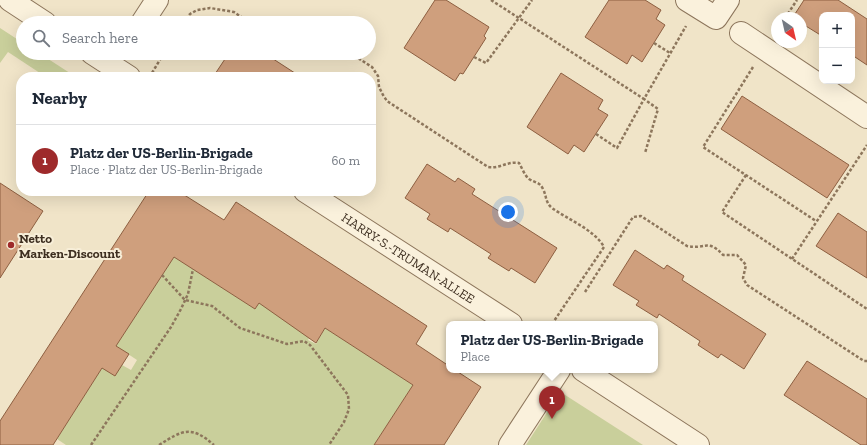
<!DOCTYPE html>
<html lang="en">
<head>
<meta charset="utf-8">
<style>
  body { margin:0; font-family:"Zilla Slab",serif; background:#f2f2f3; color:#1f2937 }
  .controls { position:absolute; right:12px; top:12px; display:grid; overflow:hidden; border-radius:8px; box-shadow:0 4px 16px #0002 }
  .controls button { width:36px; height:36px; display:grid; place-items:center; padding:0; border:0; border-bottom:1px solid #e0e1e3; background:#fff; color:#1f2937; font:20px sans-serif }
  .compass { position:absolute; left:771px; top:12px; width:36px; height:36px; border-radius:50%; background:#fff; box-shadow:0 4px 16px #0002; rotate:146deg }
  .you { position:absolute; left:508px; top:212px; width:14px; height:14px; margin:-10px; border:3px solid #fff; border-radius:50%; background:#1a73e8; box-shadow:0 0 0 6px #1a73e833 }
  .badge { display:grid; place-items:center; width:26px; height:26px; border-radius:50%; background:#9e2a2b; color:#fff; font-size:13px; font-weight:700 }
  .pin { position:absolute; translate:-50% -33px; filter:drop-shadow(0 1px 2px #0008) }
  .pin::after { content:''; position:absolute; top:21px; width:14px; height:12px; background:inherit; clip-path:polygon(0 0,100% 0,50% 100%) }
  .popup { position:absolute; left:446px; top:321px; width:212px; height:52px; box-sizing:border-box; display:grid; place-content:center; border-radius:8px; background:#fff; filter:drop-shadow(0 1px 3px #0005); font-size:13px; white-space:nowrap; color:#747a83 }
  .popup b { font-size:15px; color:#1f2937 }
  .popup::after { content:''; position:absolute; left:50%; top:100%; margin-left:-8px; border:8px solid transparent; border-top-color:#fff }
  .list { margin:0; padding:0; list-style:none }
  h2 { display:flex; justify-content:space-between; align-items:center; height:52px; margin:0; padding:0 16px; font-size:17px }
  h2 small { font-size:13px; font-weight:400; color:#747a83 }
  .list li { display:grid; grid-template-columns:26px 1fr auto; gap:12px; align-items:center; box-sizing:border-box; height:72px; padding:0 16px; border-top:1px solid #e0e1e3 }
  .list b { display:block; font-size:15px; white-space:nowrap }
  .list p { margin:0; font-size:13px; white-space:nowrap; color:#747a83 }
  .list em { font-size:13px; font-style:normal; color:#747a83 }
  .icon { flex:none; width:22px; height:22px; fill:none; stroke:currentColor; stroke-width:2; stroke-linecap:round; stroke-linejoin:round }
  .map { position:relative; flex:none; width:867px; height:445px; overflow:hidden }
  .search { position:absolute; background:#fff; box-shadow:0 4px 16px #0002; left:16px; top:16px; width:360px; height:44px; display:flex; align-items:center; gap:10px; box-sizing:border-box; padding:0 14px; border-radius:22px; color:#747a83; font-size:15px }
  .panel { position:absolute; background:#fff; box-shadow:0 4px 16px #0002; left:16px; top:72px; width:360px; height:124px; border-radius:16px }
  .map>svg:first-child { display:block }
</style>
</head>
<body>
<div class="map">
<svg width="867" height="445" viewBox="0 0 867 445">
  <rect width="100%" height="100%" fill="#f0e4c8"/>
  <g fill="#c9cf9b">
    <path d="M0,28L23,43V53H39L76,77H46L8,52L0,63Z"/>
    <path d="M174,257L255,309L267,291L317,324L308,340L316,344L325,328L413,385L374,445H66L57,439L102,368L122,365L131,370L137,360L116,346Z"/>
    <path d="M562,393L643,445H526L555,400Z"/>
  </g>
  <g fill="#cf9f7d" stroke="#8d5f41">
    <path d="M435,0H446L489,27L484,36L486,38L463,74L460,73L455,81L404,48Z"/>
    <path d="M609,0H645L661,10L656,19L665,25L642,62L632,55L627,64L585,37Z"/>
    <path d="M804,0H838L867,19V65L852,55V15H822V36L801,23V18L793,17Z"/>
    <path d="M229,53H264L301,77H213Z"/>
    <path d="M561,73L603,100L598,109L608,115L584,152L574,145L568,154L527,127Z"/>
    <path d="M742,96L849,165L827,198L721,129Z"/>
    <path d="M427,164L455,182L458,178L475,189L472,194L557,248L535,283L511,268L509,271L488,258L491,254L450,228L448,232L427,219L430,214L405,198Z"/>
    <path d="M0,183L43,211L0,278Z"/>
    <path d="M149,191H178L224,220L236,202L427,326L416,344L449,366V370H455L481,387L444,445H374L413,385L325,328L316,343L259,303L255,309L174,257L116,346L129,354L115,376L102,368L53,445H0V421Z"/>
    <path d="M838,213L867,232V278L816,246Z"/>
    <path d="M635,250L664,269L667,265L684,276L682,280L766,334L744,369L721,354L718,358L698,345L700,341L659,314L657,318L636,305L639,301L613,285Z"/>
    <path d="M807,361L867,399V445H861L784,395Z"/>
  </g>
  <g fill="none" stroke-linecap="round" stroke-linejoin="round">
    <g stroke="#8d765c" stroke-width="24">
      <g id="minor">
        <path d="M10,0L45,23"/>
        <path d="M687,0L716,18L728,0"/>
        <path d="M142,23L157,0"/>
        <path d="M741,33L867,117"/>
        <path d="M92,53L129,77"/>
        <path id="s1" d="M305,191L511,324"/>
        <path d="M583,370L698,445"/>
        <path d="M510,445L559,370"/>
      </g>
    </g>
    <g stroke="#8d765c" stroke-width="2.5" stroke-dasharray="3 2" stroke-linecap="butt">
      <path d="M491,0L644,99L686,26"/>
      <path d="M785,18L797,0"/>
      <path d="M183,23L190,14L197,10L210,8L234,12L250,23"/>
      <path d="M654,43L670,53"/>
      <path d="M350,53L372,67L378,76L379,87L383,95L387,101L488,167C500,169 507,161 519,163C522,168 525,176 529,179C535,183 540,182 543,189C547,197 545,202 552,208C567,219 595,230 604,247L552,324"/>
      <path d="M474,57L486,63L532,0"/>
      <path d="M753,67L703,147L816,221"/>
      <path d="M152,73L164,53"/>
      <path d="M596,134L617,148L644,99L658,109L645,153"/>
      <path d="M746,175L722,212L867,309"/>
      <path d="M792,259L867,145"/>
      <path d="M162,275L185,300L212,306L240,328L287,344L304,341L310,345L348,395L349,409L344,422L329,445"/>
      <path d="M585,292L633,217L641,216L687,246C704,250 708,238 723,255H737L746,265L743,278L747,285L864,361H867"/>
      <path d="M91,445L171,327L181,309L188,294L193,269"/>
      <path d="M159,445C183,430 191,425 214,445"/>
    </g>
    <use href="#minor" stroke="#faf1dc" stroke-width="22"/>
  </g>
  <circle fill="#9e2a2b" stroke="#f7eed8" stroke-width="1.5" cx="11" cy="245" r="4"/>
  <g text-anchor="middle" stroke-width="4" stroke-linejoin="round" paint-order="stroke">
    <g font-size="13" font-weight="bold" fill="#3d2e20" stroke="#f7eed8" text-anchor="start">
      <text x="19" y="243">Netto<tspan x="19" dy="15">Marken-Discount</tspan></text>
    </g>
    <g font-size="13" fill="#3d2e20" stroke="#f7eed8">
      <text dy="5" stroke="none"><textPath href="#s1" startOffset="123">HARRY-S.-TRUMAN-ALLEE</textPath></text>
    </g>
  </g>
</svg>
<div class="controls">
<button>+</button>
<button>−</button>
</div>
<svg class="compass" viewBox="-18 -18 36 36"><path d="M0-13l5 13h-10z" fill="#e53935"/><path d="M0 13l5-13h-10z" fill="#747a83"/></svg>
<div class="you"></div>
<div class="pin badge" style="left:552px;top:419px">1</div>
<div class="popup"><b>Platz der US-Berlin-Brigade</b>Place</div>
<div class="search"><svg class="icon" aria-label="search" viewBox="0 0 24 24"><circle cx="10" cy="10" r="6"/><path d="M15 15l6 6"/></svg>Search here</div>
<section class="panel">
<h2>Nearby<small></small></h2>
<ul class="list">
<li><span class="badge">1</span><div><b>Platz der US-Berlin-Brigade</b><p>Place · Platz der US-Berlin-Brigade</p></div><em>60 m</em></li>
</ul>
</section>
</div>
</body>
</html>
